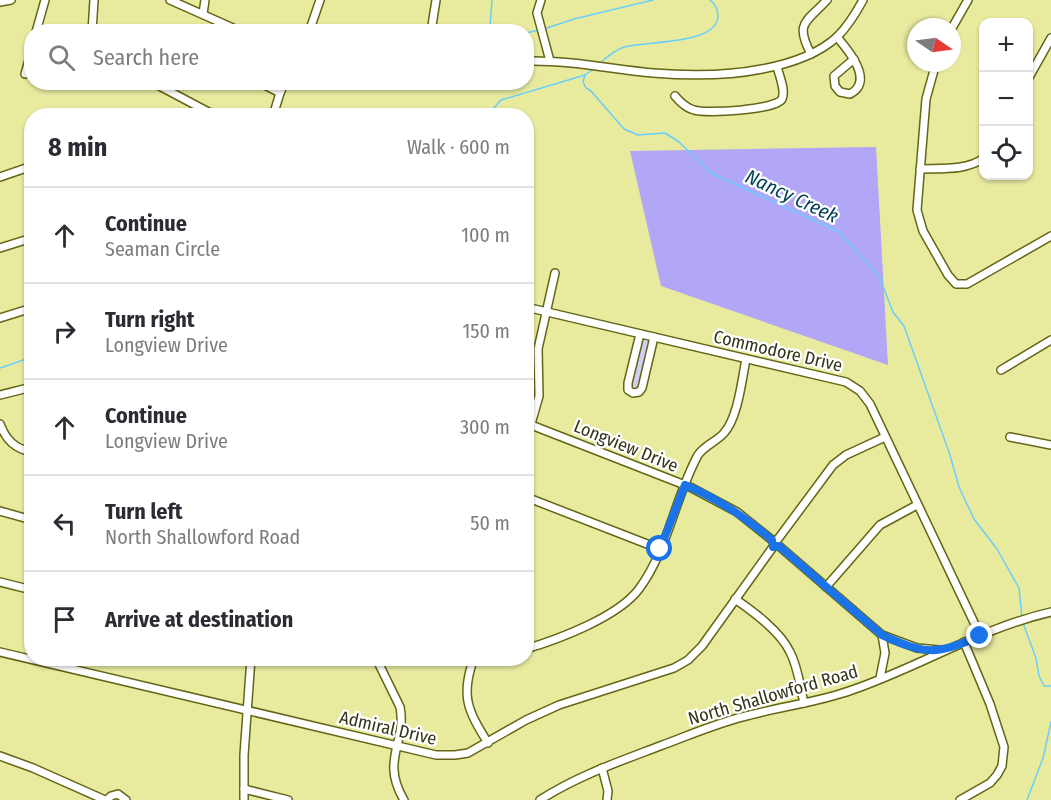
<!DOCTYPE html>
<html lang="en">
<head>
<meta charset="utf-8">
<style>
  body { margin:0; font-family:"Fira Sans Condensed",sans-serif; background:#f7f7f7; color:#2b2b33 }
  .controls { position:absolute; right:18px; top:18px; display:grid; overflow:hidden; border-radius:12px; box-shadow:0 2px 4px #0004 }
  .controls button { width:54px; height:54px; display:grid; place-items:center; padding:0; border:0; border-bottom:2px solid #e1e1e2; background:#fff; color:#2b2b33; font:30px sans-serif }
  .compass { position:absolute; left:907px; top:18px; width:54px; height:54px; border-radius:50%; background:#fff; box-shadow:0 2px 4px #0004; rotate:103deg }
  .stop { position:absolute; width:18px; height:18px; margin:-14px; border:4px solid #1a73e8; border-radius:50%; background:#fff }
  .stop.end { background:#1a73e8; border-color:#fff; box-shadow:0 2px 6px #0008 }
  .list { margin:0; padding:0; list-style:none }
  h2 { display:flex; justify-content:space-between; align-items:center; height:78px; margin:0; padding:0 24px; font-size:26px }
  h2 small { font-size:20px; font-weight:400; color:#7c7c81 }
  .list li { display:grid; grid-template-columns:39px 1fr auto; gap:18px; align-items:center; box-sizing:border-box; height:96px; padding:0 24px; border-top:2px solid #e1e1e2 }
  .list b { display:block; font-size:22px; white-space:nowrap }
  .list p { margin:0; font-size:20px; white-space:nowrap; color:#7c7c81 }
  .list em { font-size:20px; font-style:normal; color:#7c7c81 }
  .icon { flex:none; width:33px; height:33px; fill:none; stroke:currentColor; stroke-width:2; stroke-linecap:round; stroke-linejoin:round }
  .map { position:relative; flex:none; width:1051px; height:800px; overflow:hidden }
  .search { position:absolute; background:#fff; box-shadow:0 2px 4px #0004; left:24px; top:24px; width:510px; height:66px; display:flex; align-items:center; gap:15px; box-sizing:border-box; padding:0 21px; border-radius:24px; color:#7c7c81; font-size:22px }
  .panel { position:absolute; background:#fff; box-shadow:0 2px 4px #0004; left:24px; top:108px; width:510px; height:558px; border-radius:24px }
  .map>svg:first-child { display:block }
</style>
</head>
<body>
<div class="map">
<svg width="1051" height="800" viewBox="0 0 1051 800">
  <rect width="100%" height="100%" fill="#e8eb9e"/>
  <path fill="#d2cef5" d="M644,338L650,342L639,388L632,390L630,386L641,340Z"/>
  <path fill="#b2a6f6" d="M876,147L888,365L661,286L630,151Z"/>
  <g fill="none" stroke-linecap="round" stroke-linejoin="round">
    <g stroke="#6acefc" stroke-width="1.5">
      <path d="M492,0L490,27L493,32"/>
      <path d="M544,29L574,19L653,0"/>
      <path d="M526,33L539,30"/>
      <path d="M600,63C608,56 615,50 624,47C645,41 716,45 718,17C718,10 715,4 710,0"/>
      <path d="M585,75L583,82L586,88L591,91L624,129L638,135L665,133L679,142L711,173L839,232L879,276L893,312L904,326L950,455L959,487L974,519L997,549L1019,588L1022,618"/>
      <path d="M487,116L501,100L585,75L595,68"/>
      <path d="M0,368L32,357"/>
      <path d="M1023,623L1036,658L1039,676L1044,686H1051"/>
      <path d="M1027,800L1043,758L1051,722"/>
    </g>
    <g stroke="#646516" stroke-width="10">
      <g id="minor">
        <path d="M170,0L242,32"/>
        <path d="M541,0L537,13L550,61"/>
        <path d="M0,2L11,0"/>
        <path d="M203,14L205,0"/>
        <path d="M952,28L968,0"/>
        <path d="M36,32L45,0"/>
        <path d="M92,32L94,0"/>
        <path d="M309,32L320,0"/>
        <path d="M431,32L436,0"/>
        <path d="M837,37C848,50 875,81 850,94L840,92L835,86L834,76L854,59"/>
        <path d="M811,54C794,22 807,22 827,0"/>
        <path d="M526,61C569,60 611,69 653,73C690,76 727,76 762,69C789,64 817,55 837,37C848,26 856,13 863,0"/>
        <path d="M936,63L926,99L917,210L923,231L948,275L956,284H967L1051,236"/>
        <path d="M25,74L32,50"/>
        <path d="M1028,79L1051,38"/>
        <path d="M152,82L216,116"/>
        <path d="M259,82L280,93L273,116"/>
        <path d="M280,93L285,82"/>
        <path d="M675,96C680,102 686,108 694,110C706,114 776,110 782,99C786,90 779,76 777,66"/>
        <path d="M920,169C940,168 966,171 984,158"/>
        <path d="M0,177L32,166"/>
        <path d="M0,248L32,238"/>
        <path d="M526,307L846,382L860,391L870,404L980,635"/>
        <path d="M0,318L32,308"/>
        <path d="M640,334L628,383V390L633,393L639,392L642,388L654,337"/>
        <path d="M1001,370L1051,340"/>
        <path d="M0,395L32,387"/>
        <path d="M526,423L690,487L737,512L772,540"/>
        <path d="M0,424C6,440 15,449 32,452"/>
        <path d="M531,424L539,396L538,349L555,273"/>
        <path d="M1010,437L1051,445"/>
        <path d="M526,497L660,549"/>
        <path d="M0,511L32,520"/>
        <path d="M778,539L833,465L846,455L885,437"/>
        <path d="M779,546L882,635L917,648L939,650"/>
        <path d="M0,582L32,590"/>
        <path d="M826,587L880,525L917,505"/>
        <path d="M735,599C754,612 780,631 790,652C798,667 800,686 804,703"/>
        <path d="M526,649C559,639 618,617 639,589C668,550 675,497 698,455C705,445 716,442 724,433C738,418 742,379 746,359"/>
        <path d="M0,652L436,755H455L468,753L526,720L559,705L674,668L688,660L702,646L773,547"/>
        <path d="M376,658L400,707C407,742 380,760 404,800"/>
        <path d="M474,658C460,696 468,711 488,743"/>
        <path d="M880,678L885,653L882,635"/>
        <path d="M0,756L33,768L105,800"/>
        <path d="M602,768L608,791L607,800"/>
        <path d="M244,789L288,800"/>
        <path d="M107,800L111,796L118,794L126,800"/>
        <path d="M244,800V755L251,658"/>
        <path d="M540,800C577,776 618,762 660,746C690,735 719,722 750,715C784,706 819,702 852,690C919,667 981,628 1051,612"/>
        <path d="M960,800L990,783L997,775L1002,766L1004,747L990,704L964,642"/>
      </g>
    </g>
    <use href="#minor" stroke="#fff" stroke-width="7"/>
  </g>
  <g fill="none" stroke-linecap="round" stroke-linejoin="round">
    <path stroke="#1a73e8" stroke-width="8" d="M660,549L685,485C717,498 746,518 772,540L773,547L779,546L882,635C926,655 936,655 980,636"/>
  </g>
  <g text-anchor="middle" stroke-width="4.5" stroke-linejoin="round" paint-order="stroke">
    <g font-size="18" fill="#343516" stroke="#fff">
      <text transform="translate(778 351) rotate(13)" y="6">Commodore Drive</text>
      <text transform="translate(626 446) rotate(22)" y="6">Longview Drive</text>
      <text transform="translate(773 695) rotate(-16)" y="6">North Shallowford Road</text>
      <text transform="translate(388 728) rotate(13)" y="6">Admiral Drive</text>
    </g>
    <g font-size="20" font-style="italic" fill="#044259" stroke="#fff">
      <text transform="translate(792 196) rotate(25)" y="7">Nancy Creek</text>
    </g>
  </g>
</svg>
<div class="controls">
<button>+</button>
<button>−</button>
<button><svg class="icon" aria-label="locate" viewBox="0 0 24 24"><circle cx="12" cy="12" r="6"/><path d="M12 2v4M12 18v4M2 12h4M18 12h4"/></svg></button>
</div>
<svg class="compass" viewBox="-18 -18 36 36"><path d="M0-13l5 13h-10z" fill="#e53935"/><path d="M0 13l5-13h-10z" fill="#7c7c81"/></svg>
<div class="stop" style="left:660px;top:549px"></div>
<div class="stop end" style="left:980px;top:636px"></div>
<div class="search"><svg class="icon" aria-label="search" viewBox="0 0 24 24"><circle cx="10" cy="10" r="6"/><path d="M15 15l6 6"/></svg>Search here</div>
<section class="panel">
<h2>8 min<small>Walk · 600 m</small></h2>
<ul class="list">
<li><svg class="icon" aria-label="ahead" viewBox="0 0 24 24"><path d="M12 20V5M6 11l6-6 6 6"/></svg><div><b>Continue</b><p>Seaman Circle</p></div><em>100 m</em></li>
<li><svg class="icon" aria-label="right" viewBox="0 0 24 24"><path d="M7 20v-9h11M14 6l5 5-5 5"/></svg><div><b>Turn right</b><p>Longview Drive</p></div><em>150 m</em></li>
<li><svg class="icon" aria-label="ahead" viewBox="0 0 24 24"><path d="M12 20V5M6 11l6-6 6 6"/></svg><div><b>Continue</b><p>Longview Drive</p></div><em>300 m</em></li>
<li><svg class="icon" aria-label="left" viewBox="0 0 24 24"><path d="M17 20v-9H6M10 6l-5 5 5 5"/></svg><div><b>Turn left</b><p>North Shallowford Road</p></div><em>50 m</em></li>
<li><svg class="icon" aria-label="arrive" viewBox="0 0 24 24"><path d="M6 21V4h12l-3 4 3 4H6"/></svg><div><b>Arrive at destination</b></div></li>
</ul>
</section>
</div>
</body>
</html>
